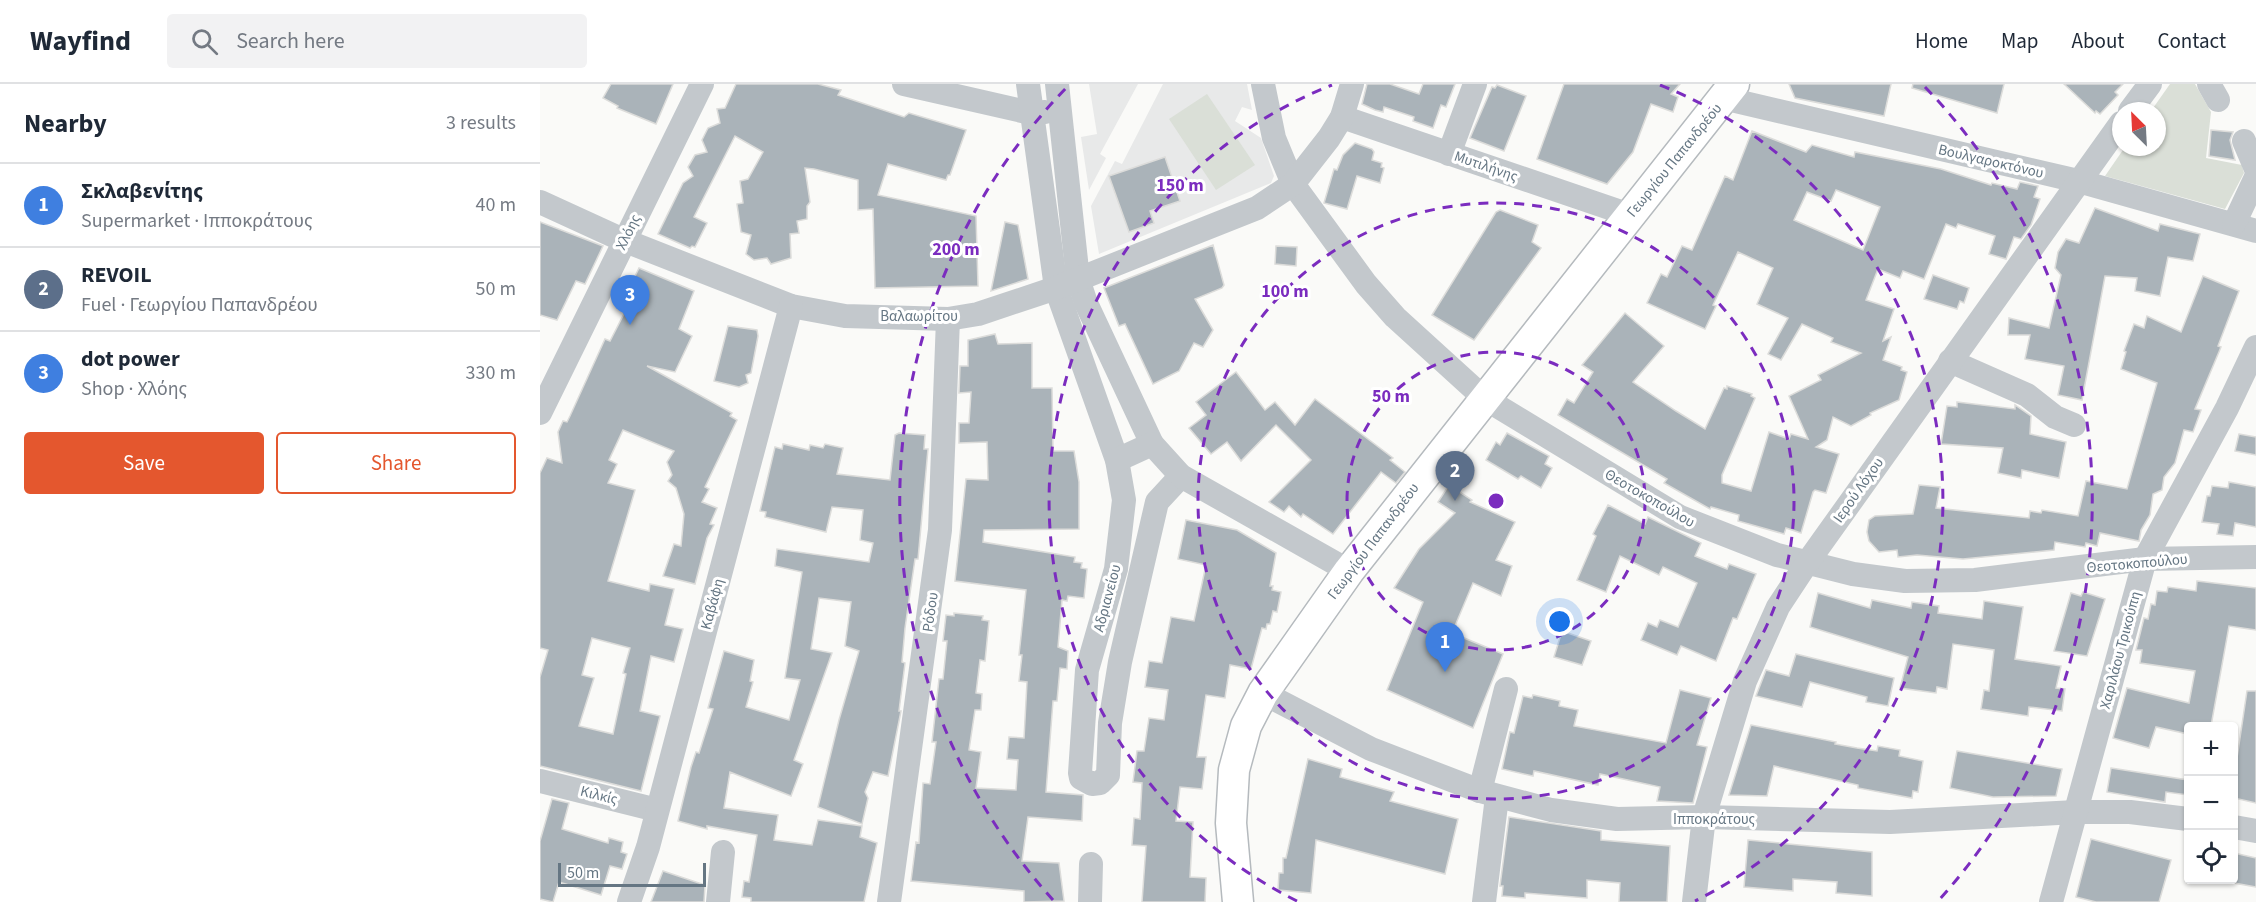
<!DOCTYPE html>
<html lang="en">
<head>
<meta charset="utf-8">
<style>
  body { margin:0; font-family:"Source Sans 3",sans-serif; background:#f2f2f3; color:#1f2937 }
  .controls { position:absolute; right:18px; bottom:18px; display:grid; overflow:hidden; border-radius:6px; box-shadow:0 2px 4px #0004 }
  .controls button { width:54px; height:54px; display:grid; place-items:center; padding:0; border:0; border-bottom:2px solid #e0e1e3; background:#fff; color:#1f2937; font:30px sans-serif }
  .compass { position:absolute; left:1572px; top:18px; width:54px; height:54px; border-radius:50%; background:#fff; box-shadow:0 2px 4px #0004; rotate:336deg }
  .scale { position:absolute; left:18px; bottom:15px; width:148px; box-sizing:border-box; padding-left:6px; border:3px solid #657683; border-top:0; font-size:16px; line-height:21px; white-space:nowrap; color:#657683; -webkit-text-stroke:4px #fff; paint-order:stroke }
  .you { position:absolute; left:1020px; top:538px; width:21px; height:21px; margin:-15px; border:4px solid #fff; border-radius:50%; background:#1a73e8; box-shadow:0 0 0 9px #1a73e833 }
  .badge { display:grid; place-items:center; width:39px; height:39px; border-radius:50%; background:#e4572e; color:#fff; font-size:20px; font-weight:700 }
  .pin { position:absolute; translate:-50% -50px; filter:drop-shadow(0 2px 3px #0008) }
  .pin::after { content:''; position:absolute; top:32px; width:21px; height:18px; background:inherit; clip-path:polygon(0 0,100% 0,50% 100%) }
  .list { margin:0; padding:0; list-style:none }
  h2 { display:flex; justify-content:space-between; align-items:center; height:78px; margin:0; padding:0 24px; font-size:26px }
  h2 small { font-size:20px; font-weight:400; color:#747a83 }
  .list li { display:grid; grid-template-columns:39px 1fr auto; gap:18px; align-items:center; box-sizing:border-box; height:84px; padding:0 24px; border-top:2px solid #e0e1e3 }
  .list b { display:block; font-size:22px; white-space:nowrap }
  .list p { margin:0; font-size:20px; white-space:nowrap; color:#747a83 }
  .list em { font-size:20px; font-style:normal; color:#747a83 }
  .actions { display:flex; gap:12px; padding:18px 24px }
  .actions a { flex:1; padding:14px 0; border:2px solid #e4572e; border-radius:6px; text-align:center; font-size:21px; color:#e4572e }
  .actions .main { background:#e4572e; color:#fff }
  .icon { flex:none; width:33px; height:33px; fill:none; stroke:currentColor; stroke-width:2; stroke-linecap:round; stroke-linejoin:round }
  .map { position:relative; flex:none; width:1716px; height:818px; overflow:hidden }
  header { display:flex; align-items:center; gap:36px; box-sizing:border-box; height:84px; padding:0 30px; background:#fff; border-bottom:2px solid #e0e1e3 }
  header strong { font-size:28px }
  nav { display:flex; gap:33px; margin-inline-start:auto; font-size:21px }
  .search { width:420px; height:54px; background:#f2f2f3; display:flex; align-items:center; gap:15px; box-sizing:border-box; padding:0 21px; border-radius:6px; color:#747a83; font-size:22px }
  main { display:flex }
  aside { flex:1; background:#fff }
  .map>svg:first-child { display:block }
</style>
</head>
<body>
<header>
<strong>Wayfind</strong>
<div class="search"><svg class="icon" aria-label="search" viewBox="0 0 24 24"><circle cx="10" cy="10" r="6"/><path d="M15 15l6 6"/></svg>Search here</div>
<nav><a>Home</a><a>Map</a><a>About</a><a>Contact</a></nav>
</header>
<main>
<aside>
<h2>Nearby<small>3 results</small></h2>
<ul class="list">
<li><span class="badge" style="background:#3f7fe0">1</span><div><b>Σκλαβενίτης</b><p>Supermarket · Ιπποκράτους</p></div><em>40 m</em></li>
<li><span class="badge" style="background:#5c6f8a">2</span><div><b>REVOIL</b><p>Fuel · Γεωργίου Παπανδρέου</p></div><em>50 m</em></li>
<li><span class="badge" style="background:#3f7fe0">3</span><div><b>dot power</b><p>Shop · Χλόης</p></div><em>330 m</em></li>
</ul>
<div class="actions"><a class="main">Save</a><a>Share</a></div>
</aside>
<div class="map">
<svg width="1716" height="818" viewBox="0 0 1716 818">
  <rect width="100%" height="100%" fill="#fafaf8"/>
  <g fill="#e8e9e9">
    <path d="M549,0H598L560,70L566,74L549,106L541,53L557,50Z"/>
    <path d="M623,0H707L712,26L702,23L695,37L721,54L734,92L731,99L559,170L551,122L575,77L582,80Z"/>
  </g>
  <g fill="#dadfd7">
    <path d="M1630,0H1655L1671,28L1666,74L1702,81L1704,89L1685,125L1565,92L1585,63H1617V27H1611Z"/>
    <path d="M667,10L715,81L676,106L629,35Z"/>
  </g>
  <g fill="#aab3b9" stroke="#dcdcda" stroke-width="1.5" fill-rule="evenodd">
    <path d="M71,0H133L116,40L77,24L78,22L63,14Z"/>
    <path d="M196,0H278L301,6L298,11L364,33L369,29L426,46L410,91H408L406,96L348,80L338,111L436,132L438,202L335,204L333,125L318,126V96L274,85L265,84L270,118L267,122V135L257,137L259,149L250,150L251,174L231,180L227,174L214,176L206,170L211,151L201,148L197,120L203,119L200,97L208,95L223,68L195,52L154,133L167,139L155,163L152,162L150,164L118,150L143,99L153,92L148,83L155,71L167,68L162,56L168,44L180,39L177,25L185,24Z"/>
    <path d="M827,0H850L879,10L883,0H915L906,23L901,21L893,44L873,37L874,33L844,23L843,28L835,26L822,20Z"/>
    <path d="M1024,0H1140L1131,10L1138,13L1133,28L1111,20L1093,68L1067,100L997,75Z"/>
    <path d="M1249,0H1351L1344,32L1255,14Z"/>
    <path d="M1373,0H1464L1457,29L1372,4Z"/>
    <path d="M1524,0H1583L1575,8L1578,11L1560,30L1556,27L1555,29Z"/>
    <path d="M957,1L986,12L964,67L930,54L952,3L955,4Z"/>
    <path d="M1671,46L1693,48L1690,56L1695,76L1669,72Z"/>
    <path d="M1212,47L1266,68L1272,61L1314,73L1315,68L1401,85L1451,101L1452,99L1477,105L1480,98L1498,102L1494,113L1500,115L1491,141L1481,155L1474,153L1466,175L1449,170L1455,152L1418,140L1416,144L1406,140L1384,195L1363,187L1360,194L1338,185L1326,216L1354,225L1343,257L1351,253L1343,276L1362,283L1361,286L1367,288L1359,316L1330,329L1331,331L1311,342L1293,333L1287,356L1276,363L1299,370L1286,409L1275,406L1273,408L1261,449L1246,444L1244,450L1198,437L1199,431L1171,423L1170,425L1124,399L1127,395L1018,331L1027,315L1034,319L1053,288L1042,281L1085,229L1124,262L1093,298L1136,327L1165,345L1184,304L1187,305V302L1212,310L1211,312L1215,314L1182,391V399L1211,407L1229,348L1249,355L1251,350L1268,355L1249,312L1281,296L1278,291L1321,269L1291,258L1293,254L1262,240L1241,276L1228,270L1248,234L1217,220L1233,184L1198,168L1173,221L1176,222L1165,245L1107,219L1121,190L1127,193L1142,162L1152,166L1185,92L1193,96ZM1296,106L1340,123L1323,166L1254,136L1267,108L1291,117Z"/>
    <path d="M815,59L832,65L834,68L832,76L842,79L841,83L844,84L840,99L817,92L807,125L784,119L794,85L797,86L803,71Z"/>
    <path d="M625,73L640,117L610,127L614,139L589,148L569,92Z"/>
    <path d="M1555,124L1618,147L1620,140L1660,150L1653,177L1628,173L1620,212L1595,207L1597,194L1565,192L1542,316L1518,311L1524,282L1485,275L1490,251H1468L1469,234L1509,244L1521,191L1515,184L1518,168L1526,155L1539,159Z"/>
    <path d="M960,126L998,141L992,158L1001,164L934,256L892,231L956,128Z"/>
    <path d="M0,138L63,162L45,200L36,197L17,236L0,231Z"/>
    <path d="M465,138L478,141L488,195L451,207Z"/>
    <path d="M673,161L684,201L682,204L655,215L673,246L663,263L654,259L639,287L613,300L585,240L579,242L564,204Z"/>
    <path d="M736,162L757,163L756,182L735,180Z"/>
    <path d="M99,184L154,207L139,245L152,252L135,288L107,282L192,329L190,332L197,336L165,403L169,405L162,418L177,424L170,440L174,441L167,454L155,500L123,492L134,460L141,462L144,430L136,404L128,397L132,391L127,378L134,367L83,346L69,376L77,380L68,399L95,406L68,497L109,507L110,500L134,505L125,541L143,545L134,578L111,572L100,627L120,632L101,707L0,682V593L8,566L0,564V389L7,374L22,379L18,348L23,337L27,338L30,332L65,255L70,257L90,218L84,215ZM52,554L90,564L83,589L86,590L73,650L39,642L54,594L42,591Z"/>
    <path d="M1393,191L1429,204L1424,219L1420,217L1417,225L1384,215Z"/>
    <path d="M1663,192L1699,207L1678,262L1681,263L1655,325L1661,326L1653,348L1644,346L1635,379L1624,393L1622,406L1613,410L1610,431L1601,446L1599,457L1560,449L1557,462L1546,459L1545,463L1515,458L1514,466L1423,475L1377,471L1358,473L1357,466L1339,468L1329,457L1327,448L1329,436L1335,432L1373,430L1379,401L1400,403L1396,424L1489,434L1490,427L1501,429L1502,426L1538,432L1546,397L1587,405L1617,299L1581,285L1586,268L1584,267L1594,240L1604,244L1607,232L1641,248Z"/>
    <path d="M188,242L217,246L218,252L211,289L206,291L208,299L199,303L174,297Z"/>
    <path d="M455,250L458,260L492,259V304H512L513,367H534L539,398V445L444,446L443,458L535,473L534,478L542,479L541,484L547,485L544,514L528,512L527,517L522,516L518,563L528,567L527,585L520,584L517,617H513L506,708L543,711L542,737L488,733L482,777L519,779L524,817L484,818V807L371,797L376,758L379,759L383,699L390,700L396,658H392L399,595H403L407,557H403L406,531L414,532V529L443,532L442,536L449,537L445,577L440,576L436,609L442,610L441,626H435L429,666L441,668L436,704L476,706L478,676L467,675L469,653L484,654L487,598L479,597L482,571H479L486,506L415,497L426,395L448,396L447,358L419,359V339H429L431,308L419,309L420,282H428V256Z"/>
    <path d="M696,288L725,326L735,318L755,341L775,315L853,374L850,376L865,388L856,399L841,388L793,450L763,430L761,433L749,422L744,428L729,418L771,376L736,341L701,377L687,358L671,370L649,344L666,331L656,318Z"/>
    <path d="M1417,318L1475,325V321L1491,332L1490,350L1526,358L1519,394L1482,386L1481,394L1458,389L1463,364L1401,360L1407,322L1417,323Z"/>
    <path d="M359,349L385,351L384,365H388L378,475H375L365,544L362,578L365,579L359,627H361L348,692L333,688L325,708L328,714L322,740L278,723L299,636L319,567L305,562L311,518L279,514L271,565L292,569L254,676L263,680L251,712L190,688L184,724L238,731L234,756L272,761L278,736L322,742L320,753L337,759L324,818H211V814L202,813L204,797L209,798L217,751L167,742V745L138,737L151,683L156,668L159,669L173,625L168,624L184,567L214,576L210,597L213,598L206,623L249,636L260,596L245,594L262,488L235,482L237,465L329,478L333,459L320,456L323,426L292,423L286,448L225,433L226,428L220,427L235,363L242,365L243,360L269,366L270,361L283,364L285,360L303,364L297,390L350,396L355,351Z"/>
    <path d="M967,349L1009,372L1005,380L1012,384L1001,404L981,392L978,395L946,376L956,358L960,361Z"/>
    <path d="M1699,350L1716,353V371L1695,367Z"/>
    <path d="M1689,398L1716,403V443L1695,439L1693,452L1677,450L1679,440L1662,438L1667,412H1670L1672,402L1688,404Z"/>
    <path d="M909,401L932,416L930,418L975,438L956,476L972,482L961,512L933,499L912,549L963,570L933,644L847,606L883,518L854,504L879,465L915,429L898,418Z"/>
    <path d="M1068,421L1105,440L1108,433L1161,459L1155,472L1187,485L1189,480L1216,490L1197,535L1193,534L1176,577L1141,562L1137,571L1101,556L1108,539L1117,543L1120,536L1138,543L1157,499L1123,483L1119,491L1080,472L1066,508L1037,496L1056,452L1053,450Z"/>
    <path d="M646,436L697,446L736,469L730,502H733L732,506L741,508L737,528L733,527L730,540H727L726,545L722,544L711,585L690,581L685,614L666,611L657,673H666L662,705L640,703L636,737L653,738L650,793L666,794L665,818H602L606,762L592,761L594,734L600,735L602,699L593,698L597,667H604L609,634L624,636L628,606L605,603L609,577L622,579L631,533L654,537L666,481L638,475Z"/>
    <path d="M1657,497L1716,504V546L1689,542L1671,642H1648V650L1616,643L1609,664L1573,654L1587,604L1649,619L1655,587L1600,579L1602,566H1596L1604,534L1608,535L1611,520L1615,521L1617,507L1627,508L1628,503L1656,507Z"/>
    <path d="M1543,508L1565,515L1547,572L1514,567L1531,509L1541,512Z"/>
    <path d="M1278,509L1330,524L1332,516L1371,524L1372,518L1399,522L1398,529L1442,535L1444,517L1483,523L1475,575L1521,582L1516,604L1525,605L1522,627L1489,623L1488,632L1441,625L1444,606L1449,607L1454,566L1413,560L1407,605L1397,603L1396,609L1360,604L1368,573L1270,543Z"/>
    <path d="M1022,547L1051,557L1042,581L1014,573Z"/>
    <path d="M1256,570L1354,594L1348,622L1326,618L1327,613L1270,598L1262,623L1216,612L1226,586L1249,592Z"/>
    <path d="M1140,606L1171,614L1157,661L1167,663L1153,719L1117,717L1120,703L1060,690L1058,701L994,687L993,692L962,685L970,648L974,649L983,612L992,614L993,611L1020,617L1019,622L1038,626L1034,642L1126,659Z"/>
    <path d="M1707,607H1716V719L1694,714V694Z"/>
    <path d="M1211,641L1296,658L1295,660L1317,664L1337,667L1338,662L1360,666L1359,672L1383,677L1378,708L1373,707L1372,714L1318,704V701L1234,682L1227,712L1189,711Z"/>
    <path d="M1417,667L1522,685L1516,712L1453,713L1410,704Z"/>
    <path d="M768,675L802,685L800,693L854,708L850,717L918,735L905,790L776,756L771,809L738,806L739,789H743V774H746Z"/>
    <path d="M1571,684L1648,696V711L1626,708L1625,718L1567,708Z"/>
    <path d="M12,715L29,719L22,745L68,759L69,754L83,758L81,768L87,770L82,785L70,782L61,811L19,798L13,818L0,815V757Z"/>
    <path d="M969,733L1061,747V756L1130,762L1127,818H1079L1080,799L1047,796V814L985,809V814L962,812L963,802H960Z"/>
    <path d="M1551,755L1631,776L1619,818H1556L1536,813Z"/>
    <path d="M1208,756L1332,768V812L1296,809L1297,798L1253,795V807L1204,803Z"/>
    <path d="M1694,769L1716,774V803L1694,799Z"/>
    <path d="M123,787L165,801L164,818H111Z"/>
  </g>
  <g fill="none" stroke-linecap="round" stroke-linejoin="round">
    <g stroke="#b5babe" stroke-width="33">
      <path id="major" d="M698,818L691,739L694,686L706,642L723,609L809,487L1194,0"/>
    </g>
    <g stroke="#c3c8cc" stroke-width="24">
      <path d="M364,0L491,29L505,28"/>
      <path d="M488,0L516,204L577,376L584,416L576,485L547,586L540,689L541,694L552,700L560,699L568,691L570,639L580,578L617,418L641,392"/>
      <path d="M517,0L538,195L546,219L612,360"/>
      <path d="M723,0L734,54L753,100L826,200L855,233L944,314L1140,433L1237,471L1313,490L1365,497L1435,496L1605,475L1716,473"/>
      <path d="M1669,0L1678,16"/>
      <path d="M1183,14L1538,97L1716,147"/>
      <path d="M1590,27L1610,0"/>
      <path d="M802,33L1090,131"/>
      <path d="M1704,57L1716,85"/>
      <path d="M909,70L935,0"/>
      <path d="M0,118L83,156L251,222L305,232L408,235L438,230L516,204L717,124L753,100L789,54L802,33L812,0"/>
      <path d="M1694,140L1716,93"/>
      <path d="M1410,277L1487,311L1515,333L1534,341"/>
      <path d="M0,329L162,0"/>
      <path d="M577,376L612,360L641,392L809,487"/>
      <path d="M723,609L831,665L940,707L1011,726L1077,735L1164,733L1350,738L1536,728H1590L1648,735"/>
      <path d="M0,697L117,726"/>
      <path d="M940,707L966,605"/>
      <path d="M1694,743L1716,747"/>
      <path d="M89,818L108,763L251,222"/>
      <path d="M178,818L183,768"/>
      <path d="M349,818L400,446L408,235"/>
      <path d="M550,818L551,780"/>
      <path d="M944,818L957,713"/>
      <path d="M1154,818L1164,733L1205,597L1238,523L1267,479L1581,39"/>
      <path d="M1511,818L1605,475L1687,324L1716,263"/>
    </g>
    <use href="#major" stroke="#fff" stroke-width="30"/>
  </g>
  <g fill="none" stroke="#7b2cbf" stroke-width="3" stroke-dasharray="10 8">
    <circle cx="956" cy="417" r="149"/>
    <circle cx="956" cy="417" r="298"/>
    <path d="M757 817A447 447 0 0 1 792 1M1120 1A447 447 0 0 1 1155 817"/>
    <path d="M513 816A596 596 0 0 1 527 3M1385 3A596 596 0 0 1 1399 816"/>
  </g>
  <g text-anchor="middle" stroke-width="6" stroke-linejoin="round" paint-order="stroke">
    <g font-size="15" fill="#657683" stroke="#fff">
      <text transform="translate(1134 76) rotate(-51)" y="5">Γεωργίου Παπανδρέου</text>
      <text transform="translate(1451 77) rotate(13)" y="5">Βουλγαροκτόνου</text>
      <text transform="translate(946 82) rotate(19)" y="5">Μυτιλήνης</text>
      <text transform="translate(88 148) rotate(-64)" y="5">Χλόης</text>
      <text x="379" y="237">Βαλαωρίτου</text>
      <text transform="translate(1318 406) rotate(-55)" y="5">Ιερού Λόχου</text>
      <text transform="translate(1110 414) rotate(30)" y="5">Θεοτοκοπούλου</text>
      <text transform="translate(833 457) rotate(-53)" y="5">Γεωργίου Παπανδρέου</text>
      <text transform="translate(1597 479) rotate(-5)" y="5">Θεοτοκοπούλου</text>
      <text transform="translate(567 514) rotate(-75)" y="5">Αδριανείου</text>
      <text transform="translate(172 520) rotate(-75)" y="5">Καβάφη</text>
      <text transform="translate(390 528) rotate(-82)" y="5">Ρόδου</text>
      <text transform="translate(1580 566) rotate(-75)" y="5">Χαριλάου Τρικούπη</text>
      <text transform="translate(59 711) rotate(14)" y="5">Κιλκίς</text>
      <text x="1174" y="740">Ιπποκράτους</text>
    </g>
  </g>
  <circle cx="956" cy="417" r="9" fill="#7b2cbf" stroke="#fff" stroke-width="3"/>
  <g font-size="18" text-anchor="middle" font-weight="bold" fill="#7b2cbf" stroke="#fff" stroke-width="6" stroke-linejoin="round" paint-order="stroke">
    <text x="640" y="107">150 m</text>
    <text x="416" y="171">200 m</text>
    <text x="745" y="213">100 m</text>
    <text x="851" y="318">50 m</text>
  </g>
</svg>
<div class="controls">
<button>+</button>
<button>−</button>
<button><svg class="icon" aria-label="locate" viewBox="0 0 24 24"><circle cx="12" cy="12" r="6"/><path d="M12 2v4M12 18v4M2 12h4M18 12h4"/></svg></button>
</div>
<svg class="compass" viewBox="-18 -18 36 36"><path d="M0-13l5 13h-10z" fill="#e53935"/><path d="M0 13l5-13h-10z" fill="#747a83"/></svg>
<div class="scale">50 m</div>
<div class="you"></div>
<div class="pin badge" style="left:905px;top:588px;background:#3f7fe0">1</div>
<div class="pin badge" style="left:915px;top:417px;background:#5c6f8a">2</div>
<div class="pin badge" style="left:90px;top:241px;background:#3f7fe0">3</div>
</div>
</main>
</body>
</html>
